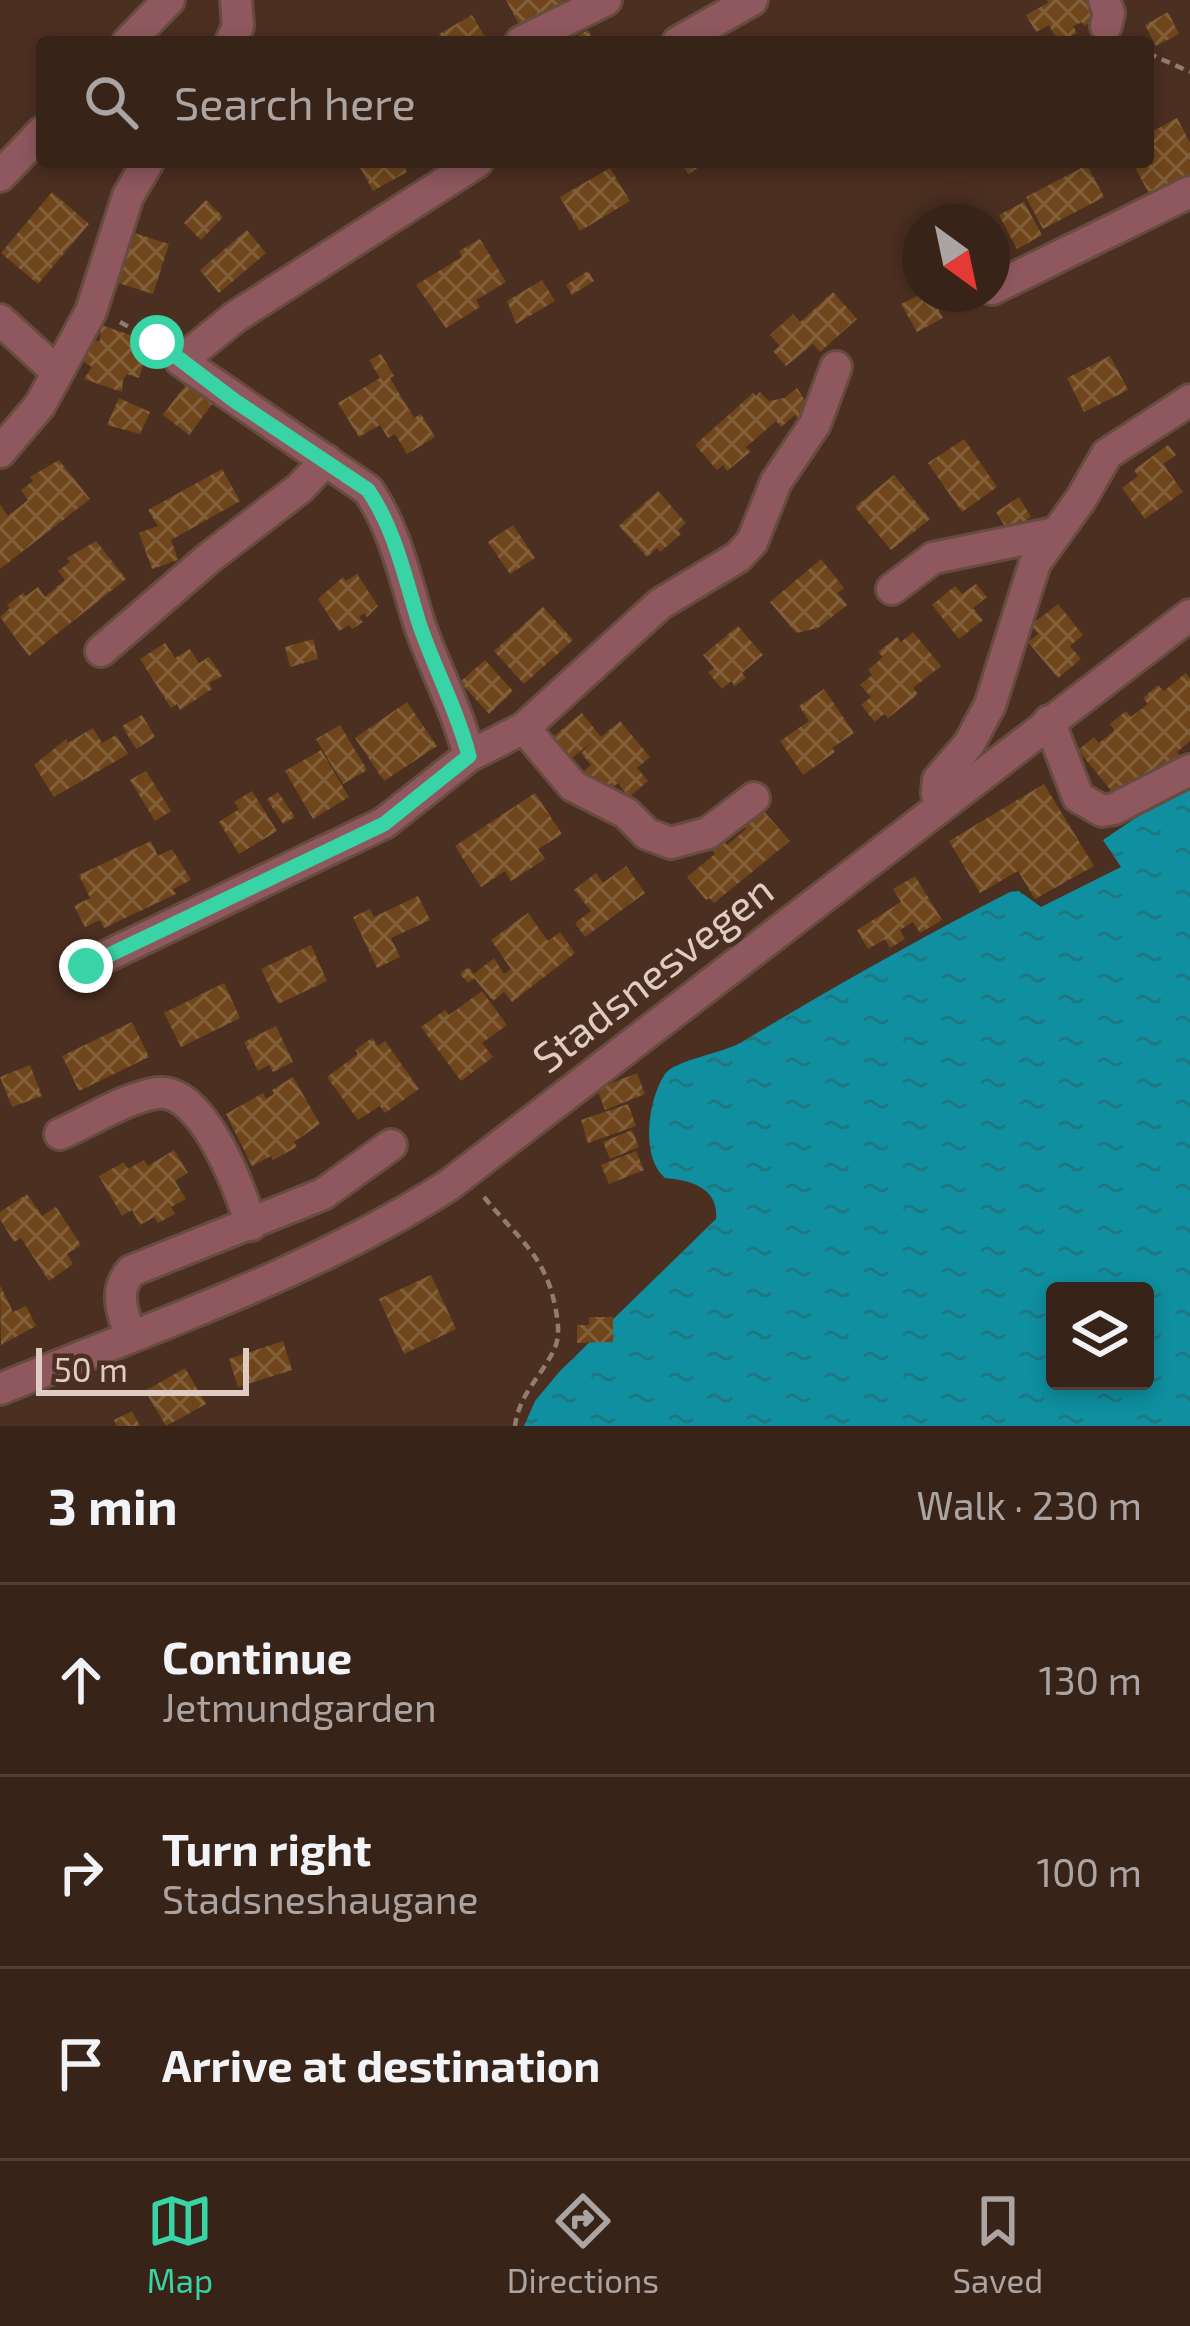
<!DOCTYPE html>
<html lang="en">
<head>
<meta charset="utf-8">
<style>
  body { margin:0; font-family:"Exo 2",sans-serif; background:#432f26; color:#f1f3f6 }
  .controls { position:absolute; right:36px; bottom:36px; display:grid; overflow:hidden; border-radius:12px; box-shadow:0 6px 18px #0003 }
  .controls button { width:108px; height:108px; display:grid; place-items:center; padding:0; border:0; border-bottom:3px solid #524038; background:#382319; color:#f1f3f6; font:60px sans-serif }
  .compass { position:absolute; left:902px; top:204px; width:108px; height:108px; border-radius:50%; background:#382319; box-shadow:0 6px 18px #0003; rotate:147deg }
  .scale { position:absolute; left:36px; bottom:30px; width:213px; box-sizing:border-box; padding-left:12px; border:6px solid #dfcdc4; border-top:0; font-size:33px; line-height:42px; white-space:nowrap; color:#dfcdc4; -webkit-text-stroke:9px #4b2f21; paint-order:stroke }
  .stop { position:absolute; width:36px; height:36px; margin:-27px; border:9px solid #39d4a5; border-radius:50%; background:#fff }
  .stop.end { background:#39d4a5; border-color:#fff; box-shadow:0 3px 12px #0008 }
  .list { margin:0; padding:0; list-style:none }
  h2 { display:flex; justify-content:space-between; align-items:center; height:156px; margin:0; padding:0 48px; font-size:51px }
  h2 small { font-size:39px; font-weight:400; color:#aba4a2 }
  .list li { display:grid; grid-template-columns:78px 1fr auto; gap:36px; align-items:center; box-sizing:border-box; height:192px; padding:0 48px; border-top:3px solid #524038 }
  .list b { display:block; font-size:45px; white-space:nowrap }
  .list p { margin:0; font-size:39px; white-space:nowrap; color:#aba4a2 }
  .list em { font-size:39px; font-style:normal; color:#aba4a2 }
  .icon { flex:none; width:66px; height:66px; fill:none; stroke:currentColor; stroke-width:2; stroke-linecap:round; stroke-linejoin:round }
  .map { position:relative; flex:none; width:1190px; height:1426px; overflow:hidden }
  .search { position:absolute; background:#382319; box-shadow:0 6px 18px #0003; left:36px; right:36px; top:36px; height:132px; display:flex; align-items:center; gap:30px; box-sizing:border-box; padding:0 42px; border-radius:12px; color:#aba4a2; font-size:45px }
  .sheet { height:732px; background:#382319 }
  nav { display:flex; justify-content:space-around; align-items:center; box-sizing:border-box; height:168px; border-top:3px solid #524038; background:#382319; font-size:33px; color:#aba4a2 }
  nav a { display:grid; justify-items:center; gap:6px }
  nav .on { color:#39d4a5 }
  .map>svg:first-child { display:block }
</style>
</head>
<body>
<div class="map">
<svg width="1190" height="1426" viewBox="0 0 1190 1426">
  <defs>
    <pattern id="water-ripples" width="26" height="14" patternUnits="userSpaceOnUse" patternTransform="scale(3)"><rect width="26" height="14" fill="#0f8fa0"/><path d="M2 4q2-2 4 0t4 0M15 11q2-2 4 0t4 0" fill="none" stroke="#1f7782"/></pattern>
    <pattern id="building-cross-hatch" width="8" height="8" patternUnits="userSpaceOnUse" patternTransform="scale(3)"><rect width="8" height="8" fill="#6f461b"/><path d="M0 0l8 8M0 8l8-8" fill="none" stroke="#83603a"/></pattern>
  </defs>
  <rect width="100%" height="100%" fill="#4b2f21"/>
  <path fill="url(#water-ripples)" fill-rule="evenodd" d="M1190,781V1426H524L535,1401L560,1371L716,1219C719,1188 691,1180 665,1178C640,1157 648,1099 665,1074C675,1060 724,1053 742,1042C830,989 918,939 1010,892L1019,891L1041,907L1121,867L1103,840ZM1055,1291H1145V1381H1055Z"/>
  <g fill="url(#building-cross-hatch)">
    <path d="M506,0H563L567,5L520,26Z"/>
    <path d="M1047,0H1093L1099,18L1084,26L1082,22L1073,26L1077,33L1058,42L1049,25L1036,32L1026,15L1048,3Z"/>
    <path d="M1168,12L1179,34L1156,46L1145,25Z"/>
    <path d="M472,15L488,42H444L439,34Z"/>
    <path d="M588,30L594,42H566Z"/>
    <path d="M1177,118L1190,143V176L1151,197L1132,162H1148V134Z"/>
    <path d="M357,162H402L407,172L373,191Z"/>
    <path d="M681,162H707L688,174Z"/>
    <path d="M1087,165L1104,197L1043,229L1026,197Z"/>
    <path d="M610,168L630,201L580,231L560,197Z"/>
    <path d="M52,192L89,224L38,284L1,253Z"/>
    <path d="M206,200L223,217L201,240L184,223Z"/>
    <path d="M1024,202L1042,235L1017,249L999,215Z"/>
    <path d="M247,230L266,253L219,293L200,270Z"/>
    <path d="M131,232L169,244L153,294L115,282Z"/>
    <path d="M480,239L506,282L476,300L480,307L446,328L416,285L462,257L459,251Z"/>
    <path d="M920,244V284L908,264L915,261L909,251Z"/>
    <path d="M588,271L594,281L572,295L566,285Z"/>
    <path d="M542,280L555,301L516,324L507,301Z"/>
    <path d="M833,292L857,319L820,352L813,344L786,366L773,351L780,346L770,335L793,314L800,322Z"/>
    <path d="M921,294H930L943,318L917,332L901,304Z"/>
    <path d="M101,325L139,338L133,356L145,360L139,378L127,374L123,379L122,392L84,379L92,367L84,362L90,341H100Z"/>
    <path d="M381,354L394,376L390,378L414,418L421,414L435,437L407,454L395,434L388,438L380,425L359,437L338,403L380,378L369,360Z"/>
    <path d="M1110,356L1128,390L1084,412L1067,378Z"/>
    <path d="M187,383L213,403L189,435L163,415Z"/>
    <path d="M797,388L812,412L798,420L795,415L781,427L776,421L746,447L750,452L727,471L723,465L717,470L695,445L753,393L756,396L760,392L769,401L784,398Z"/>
    <path d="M119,398L150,412L140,434L107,425Z"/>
    <path d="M964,439L997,487L962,512L928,463Z"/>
    <path d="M1168,445L1176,455L1163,464L1183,492L1145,519L1122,488L1138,476L1134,470Z"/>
    <path d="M59,460L90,499L0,569V505L8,516L28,500L21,490L33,481L30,477Z"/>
    <path d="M222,469L240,501L171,540L178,560L152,569L139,533L158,526L148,510Z"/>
    <path d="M894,475L930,519L891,550L855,507Z"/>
    <path d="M658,491L686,523L678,530L681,534L660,552L657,548L647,557L619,526Z"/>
    <path d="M1019,497L1031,517L1008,531L996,512Z"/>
    <path d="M513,525L535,558L510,574L488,542Z"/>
    <path d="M96,541L126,579L29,656L0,617L10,608L7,605L23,593L26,596L38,587L45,597L65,580L58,571L70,562L67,558Z"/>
    <path d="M821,559L844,588L837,593L847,605L818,628L796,633L770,602Z"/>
    <path d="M357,574L378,606L367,617L364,613L359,617L363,622L352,629L349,625L339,631L318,599L343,577L346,581Z"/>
    <path d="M976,584L987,597L973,608L983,620L959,639L932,605L955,586L962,594Z"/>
    <path d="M1058,604L1083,635L1070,646L1081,659L1058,678L1028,642L1038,634L1031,625Z"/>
    <path d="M543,607L573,640L524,684L494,651Z"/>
    <path d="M738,626L763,655L742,673L746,678L735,686L731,681L722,689L708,672L714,668L703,655Z"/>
    <path d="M913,632L941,666L913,688L918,694L888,718L884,714L875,722L861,705L871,697L860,685L872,675L868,670L883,657L878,652L897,637L901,642Z"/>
    <path d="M313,639L318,659L290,667L285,647Z"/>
    <path d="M165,643L175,658L190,649L199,663L209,657L222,676L209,683L212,689L180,710L177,704L171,708L140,659Z"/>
    <path d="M485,660L513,691L489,714L460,682Z"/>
    <path d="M1186,673L1190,679V741L1177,752L1180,756L1164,768L1161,764L1118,799L1078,750L1094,737L1099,743L1115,730L1110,724L1126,711L1131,717L1148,704L1143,698L1158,685L1164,691Z"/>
    <path d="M824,689L854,733L832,748L835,752L803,775L780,741L809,721L799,706Z"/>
    <path d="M407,702L437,746L384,781L355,738Z"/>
    <path d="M582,713L601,737L620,721L650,757L637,768L648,781L629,797L618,783L603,796L583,772L591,765L581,753L593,741L571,759L553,737Z"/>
    <path d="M142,715L155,737L136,749L122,726Z"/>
    <path d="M340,725L367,770L343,784L316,739Z"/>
    <path d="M93,728L102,743L116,735L128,754L54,797L34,765L66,739L68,743Z"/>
    <path d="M321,750L349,797L313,819L285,771Z"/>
    <path d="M146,771L171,811L155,821L130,780Z"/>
    <path d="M1044,784L1094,866L1035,899L1018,871L980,893L949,841Z"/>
    <path d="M252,791L277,831L239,854L219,822L239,809L234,802Z"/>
    <path d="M278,792L295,817L283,824L267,799Z"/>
    <path d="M535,793L562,834L538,849L545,859L511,881L505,871L481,887L455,846Z"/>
    <path d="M760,807L790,841L714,903L709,898L706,900L687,877L715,854L711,849L722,840L727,845L746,829L741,823Z"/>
    <path d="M151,841L158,856L172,849L191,880L173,889L176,894L104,928L100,920L85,927L74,906L90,898L79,875Z"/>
    <path d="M626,866L645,893L585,937L575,923L591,911L574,890L596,873L603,883Z"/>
    <path d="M915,876L942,920L920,933L913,922L900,930L905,939L890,948L885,939L868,949L857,930L901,902L893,889Z"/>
    <path d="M418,896L430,920L391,938L400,957L377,968L353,917L370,909L374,917Z"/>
    <path d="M528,913L548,941L560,932L575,953L512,1002L504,992L493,1001L474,978L468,983L460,974L468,967L474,974L494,958L504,974L511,969L491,940Z"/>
    <path d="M311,945L327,981L278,1004L261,969Z"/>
    <path d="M224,983L240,1018L181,1047L164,1013Z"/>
    <path d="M482,991L507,1025L482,1043L493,1057L461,1081L421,1027L445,1010L449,1015Z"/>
    <path d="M132,1022L149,1057L79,1091L62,1056Z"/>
    <path d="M276,1026L293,1062L273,1072L269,1065L258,1071L244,1042Z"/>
    <path d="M372,1038L378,1046L385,1041L419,1089L385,1113L380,1106L358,1120L327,1077L358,1054L355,1050Z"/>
    <path d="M30,1065L42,1096L12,1107L0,1077Z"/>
    <path d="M637,1073L645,1094L605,1110L597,1089Z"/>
    <path d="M293,1077L320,1124L294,1142L297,1147L273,1160L271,1156L252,1166L226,1114L263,1093L266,1099L274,1094L272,1090Z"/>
    <path d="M628,1104L636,1126L588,1143L581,1120Z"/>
    <path d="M632,1130L639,1147L610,1159L603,1142Z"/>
    <path d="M174,1150L188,1173L175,1181L186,1199L171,1207L175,1214L158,1223L154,1217L140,1225L132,1210L122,1216L99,1176L124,1162L128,1169L144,1160L148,1166Z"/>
    <path d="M636,1151L644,1170L609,1184L601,1165Z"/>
    <path d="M27,1194L42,1216L56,1207L81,1245L67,1254L73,1264L49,1281L21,1238L14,1242L0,1219V1212Z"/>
    <path d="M431,1275L456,1329L404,1354L379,1299Z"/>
    <path d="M0,1285L13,1312L26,1306L36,1326L1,1345Z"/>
    <path d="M589,1317H613V1342L577,1343V1325H589Z"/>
    <path d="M283,1341L292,1370L238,1387L229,1359Z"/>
    <path d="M185,1368L206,1404L166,1426L145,1391Z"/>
    <path d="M132,1411L140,1426H117L114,1420Z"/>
  </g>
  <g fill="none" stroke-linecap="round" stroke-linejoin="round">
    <g stroke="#664b3e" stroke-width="36">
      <g id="minor">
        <path d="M1104,0L1109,13L1106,26"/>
        <path d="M128,42L169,0"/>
        <path d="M231,42L238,26L236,0"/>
        <path d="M521,42L606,0"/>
        <path d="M678,42L752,0"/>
        <path d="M0,176L42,132"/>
        <path d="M992,289L1190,192"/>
        <path d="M0,320L56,371"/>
        <path d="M0,452L40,405L91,311L128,196L148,162"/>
        <path d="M892,589L933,558L1055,533"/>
        <path d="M101,651L210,557L300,488L326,460"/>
        <path d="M1049,721L1078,797L1102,811L1114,809L1190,770"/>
        <path d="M524,728L573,786L626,813L647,834L671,843L708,833L754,798"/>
        <path d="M469,756C457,708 434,668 419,623C405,578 395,529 368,490L181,361L235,317L477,162"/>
        <path d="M942,805L937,794L938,780L969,744L990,705L1035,563L1081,499L1107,454L1190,400"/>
        <path d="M86,966L384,823L469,756L524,728L660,604L738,557L752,542L776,482L815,424L836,367"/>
        <path d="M60,1134C90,1121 125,1098 157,1093C203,1087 240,1189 251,1225"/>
        <path d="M130,1336C123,1312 113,1292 131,1271L323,1194L391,1145"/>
        <path d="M0,1389C152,1327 310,1274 449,1185L1190,615"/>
      </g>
    </g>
    <g stroke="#927b6f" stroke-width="4.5" stroke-dasharray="9 6" stroke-linecap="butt">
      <path d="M1148,53L1190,72"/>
      <path d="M120,322L158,343"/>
      <path d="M484,1197C515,1236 545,1254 555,1306C558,1321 561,1337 553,1352C539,1379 519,1395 515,1426"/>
    </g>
    <use href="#minor" stroke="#8e585e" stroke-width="30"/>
  </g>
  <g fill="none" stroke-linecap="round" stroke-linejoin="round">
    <path stroke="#39d4a5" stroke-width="15" d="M86,966L384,824L469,756C457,709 434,668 419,623C405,578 395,529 368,490L235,401L157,342"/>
  </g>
  <g text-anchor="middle" stroke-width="9" stroke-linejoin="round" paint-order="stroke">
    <g font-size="42" fill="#dfcdc4" stroke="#4b2f21">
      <text transform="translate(653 974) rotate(-38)" y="15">Stadsnesvegen</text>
    </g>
  </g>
</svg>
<div class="controls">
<button><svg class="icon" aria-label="layers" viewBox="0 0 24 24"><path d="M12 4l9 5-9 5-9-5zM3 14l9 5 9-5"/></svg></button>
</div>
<svg class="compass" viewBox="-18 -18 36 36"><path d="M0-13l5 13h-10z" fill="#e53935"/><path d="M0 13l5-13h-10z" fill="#aba4a2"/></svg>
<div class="scale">50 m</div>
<div class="stop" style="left:157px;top:342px"></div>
<div class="stop end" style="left:86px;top:966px"></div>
<div class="search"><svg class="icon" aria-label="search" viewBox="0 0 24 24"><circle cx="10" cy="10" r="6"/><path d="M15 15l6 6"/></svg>Search here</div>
</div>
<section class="sheet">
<h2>3 min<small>Walk · 230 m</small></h2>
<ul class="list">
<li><svg class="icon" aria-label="ahead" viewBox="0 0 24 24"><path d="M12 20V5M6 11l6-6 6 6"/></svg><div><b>Continue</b><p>Jetmundgarden</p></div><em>130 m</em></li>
<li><svg class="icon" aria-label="right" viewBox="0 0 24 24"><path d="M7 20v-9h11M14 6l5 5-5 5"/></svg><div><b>Turn right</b><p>Stadsneshaugane</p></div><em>100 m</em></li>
<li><svg class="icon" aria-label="arrive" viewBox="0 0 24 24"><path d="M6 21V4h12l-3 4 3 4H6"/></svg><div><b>Arrive at destination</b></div></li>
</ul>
</section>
<nav>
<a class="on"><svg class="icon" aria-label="map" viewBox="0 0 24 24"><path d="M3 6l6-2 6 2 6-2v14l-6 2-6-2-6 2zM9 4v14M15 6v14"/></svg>Map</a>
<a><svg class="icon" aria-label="directions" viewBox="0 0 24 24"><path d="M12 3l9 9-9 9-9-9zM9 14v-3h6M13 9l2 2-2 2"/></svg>Directions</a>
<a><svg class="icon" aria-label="saved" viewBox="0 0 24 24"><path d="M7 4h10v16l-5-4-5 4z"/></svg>Saved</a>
</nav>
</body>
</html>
